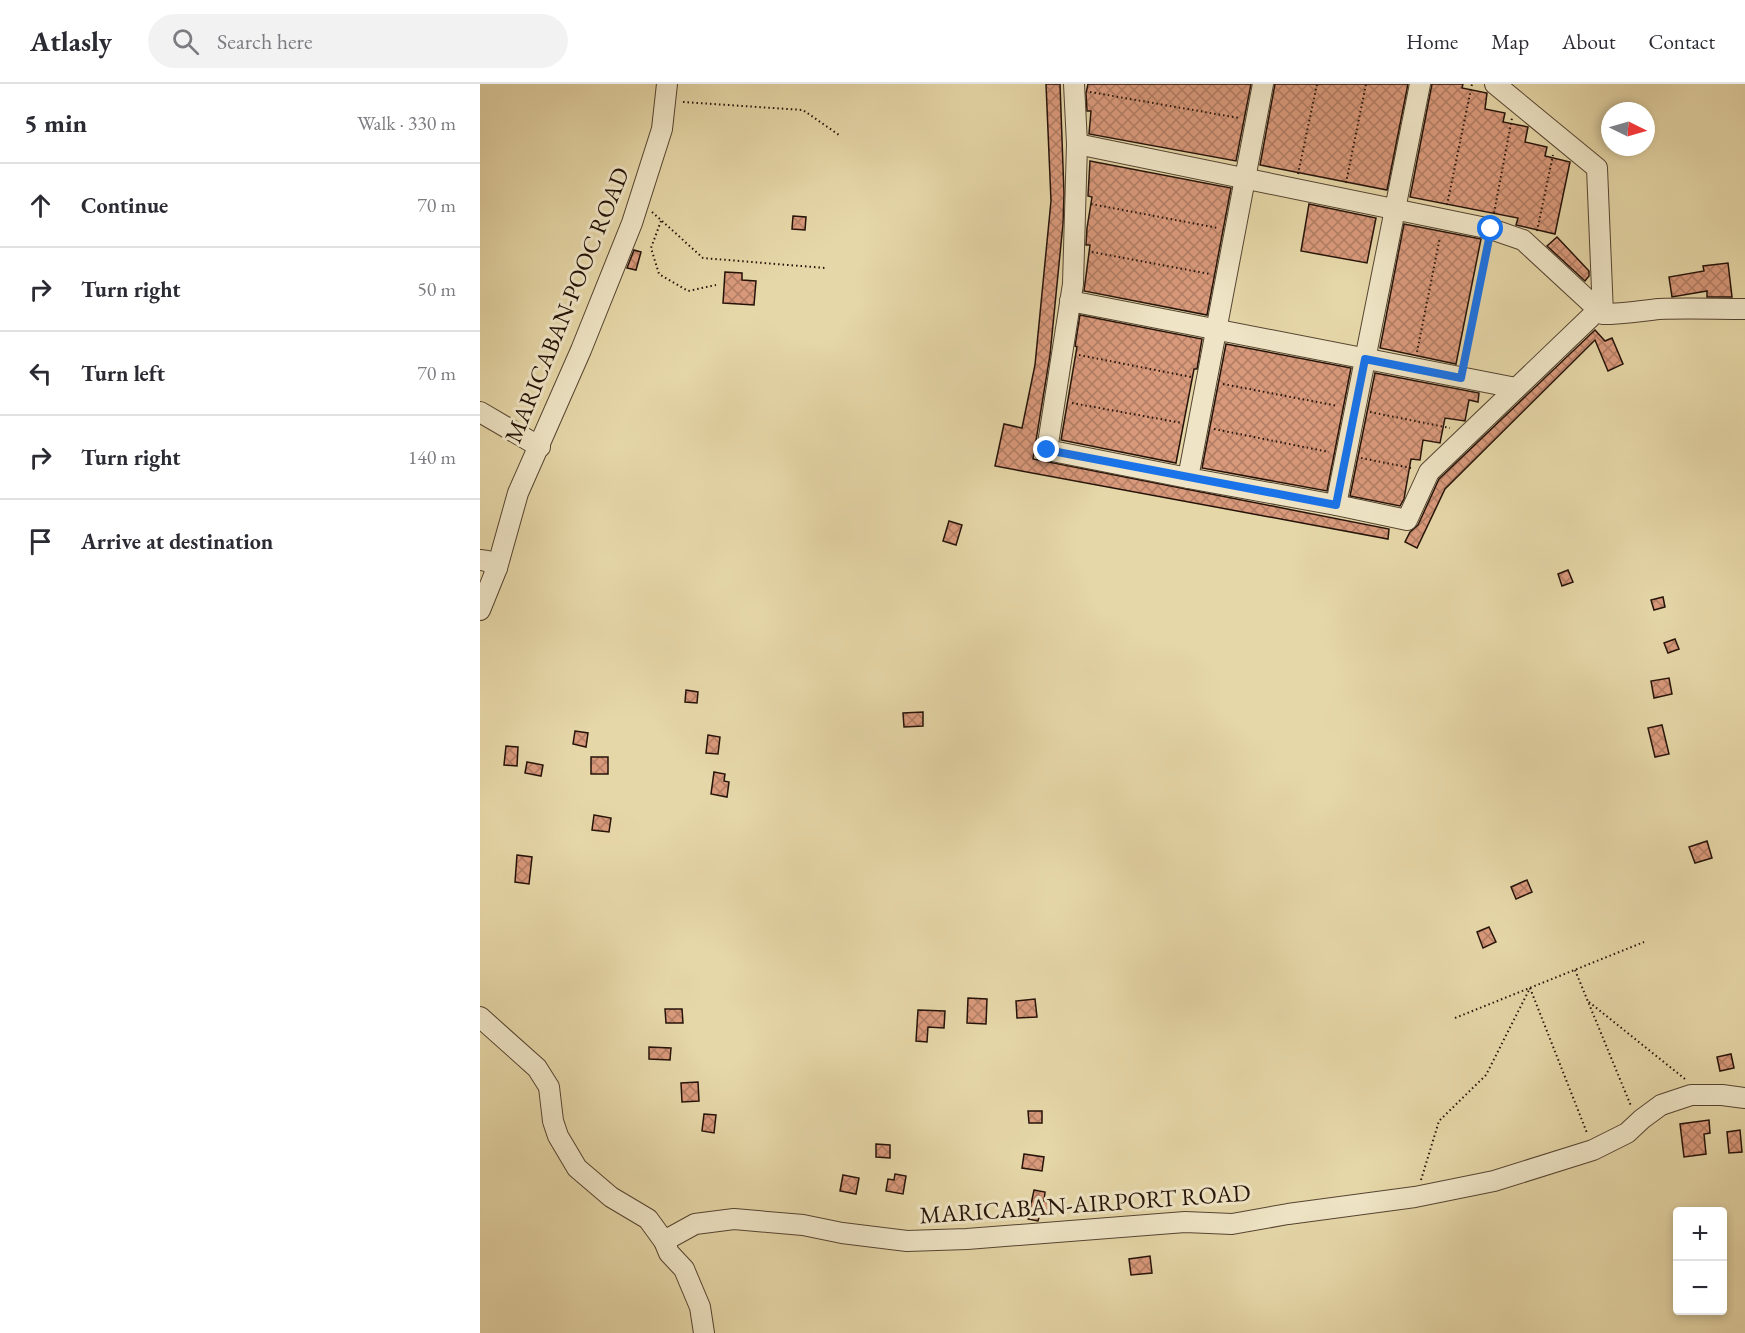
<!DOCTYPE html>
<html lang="en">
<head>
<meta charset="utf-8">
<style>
  body { margin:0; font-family:"EB Garamond",serif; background:#f2f2f3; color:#2b2b33 }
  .controls { position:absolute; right:18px; bottom:18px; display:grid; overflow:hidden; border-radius:6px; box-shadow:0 3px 9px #0003 }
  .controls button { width:54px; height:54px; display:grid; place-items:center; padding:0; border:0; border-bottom:2px solid #e1e1e2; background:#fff; color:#2b2b33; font:30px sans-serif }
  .compass { position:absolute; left:1121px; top:18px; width:54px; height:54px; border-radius:50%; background:#fff; box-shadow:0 3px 9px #0003; rotate:95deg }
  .stop { position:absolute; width:18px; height:18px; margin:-14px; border:4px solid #1a73e8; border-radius:50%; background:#fff }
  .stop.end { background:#1a73e8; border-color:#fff; box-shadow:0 2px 6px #0008 }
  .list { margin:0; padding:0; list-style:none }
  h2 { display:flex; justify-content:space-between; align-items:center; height:78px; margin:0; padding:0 24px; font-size:26px }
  h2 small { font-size:20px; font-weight:400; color:#7c7c81 }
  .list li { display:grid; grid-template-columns:39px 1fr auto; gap:18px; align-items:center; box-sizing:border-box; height:84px; padding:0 24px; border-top:2px solid #e1e1e2 }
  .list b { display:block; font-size:22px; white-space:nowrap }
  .list em { font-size:20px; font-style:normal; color:#7c7c81 }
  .icon { flex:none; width:33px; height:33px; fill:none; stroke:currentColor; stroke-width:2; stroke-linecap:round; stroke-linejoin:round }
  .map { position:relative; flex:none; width:1265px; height:1249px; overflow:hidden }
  header { display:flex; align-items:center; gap:36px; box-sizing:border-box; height:84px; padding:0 30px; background:#fff; border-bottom:2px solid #e1e1e2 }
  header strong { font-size:28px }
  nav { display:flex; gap:33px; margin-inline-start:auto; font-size:21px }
  .search { width:420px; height:54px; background:#f2f2f3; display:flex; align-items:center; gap:15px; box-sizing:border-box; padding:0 21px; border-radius:33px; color:#7c7c81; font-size:22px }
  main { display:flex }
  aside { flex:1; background:#fff }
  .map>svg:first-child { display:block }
</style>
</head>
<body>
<header>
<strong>Atlasly</strong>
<div class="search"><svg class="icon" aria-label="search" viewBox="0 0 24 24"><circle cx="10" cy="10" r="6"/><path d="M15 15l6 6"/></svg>Search here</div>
<nav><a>Home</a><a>Map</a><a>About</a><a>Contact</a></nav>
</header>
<main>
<aside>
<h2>5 min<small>Walk · 330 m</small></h2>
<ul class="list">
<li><svg class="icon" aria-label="ahead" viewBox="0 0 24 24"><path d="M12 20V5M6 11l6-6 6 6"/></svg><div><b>Continue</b></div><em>70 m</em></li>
<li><svg class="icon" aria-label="right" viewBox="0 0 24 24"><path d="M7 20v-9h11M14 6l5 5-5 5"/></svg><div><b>Turn right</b></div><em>50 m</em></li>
<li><svg class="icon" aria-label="left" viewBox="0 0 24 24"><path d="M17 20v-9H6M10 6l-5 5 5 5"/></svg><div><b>Turn left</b></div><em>70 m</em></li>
<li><svg class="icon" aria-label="right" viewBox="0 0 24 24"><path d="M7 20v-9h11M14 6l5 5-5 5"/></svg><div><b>Turn right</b></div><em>140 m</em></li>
<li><svg class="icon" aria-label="arrive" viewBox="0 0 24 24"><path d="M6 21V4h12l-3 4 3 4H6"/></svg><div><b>Arrive at destination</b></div></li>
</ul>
</aside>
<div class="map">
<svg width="1265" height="1249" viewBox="0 0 1265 1249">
  <defs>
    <pattern id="building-cross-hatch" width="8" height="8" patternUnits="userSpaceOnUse" patternTransform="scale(1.5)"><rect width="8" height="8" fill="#d9997b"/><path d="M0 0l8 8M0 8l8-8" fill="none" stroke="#b07c63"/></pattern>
  </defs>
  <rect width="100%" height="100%" fill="#e6d7a8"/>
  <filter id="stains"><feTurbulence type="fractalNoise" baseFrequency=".00333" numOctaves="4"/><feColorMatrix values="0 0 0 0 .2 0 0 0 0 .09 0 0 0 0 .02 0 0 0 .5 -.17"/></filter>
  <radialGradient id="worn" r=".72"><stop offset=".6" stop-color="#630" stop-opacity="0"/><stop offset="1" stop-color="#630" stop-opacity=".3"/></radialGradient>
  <g fill="url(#building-cross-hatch)" stroke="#251309" stroke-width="1.5">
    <path d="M566,0H580L584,110L583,140L570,271L553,375L909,445L908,455L515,382L524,340L542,344L555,281L571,117Z"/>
    <path d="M608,0H771L756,77L609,50L611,27H607L606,9Z"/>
    <path d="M795,0H928L907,106L780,81Z"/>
    <path d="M952,0H983L982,4L1007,9L1005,25L1025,29L1023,38L1048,43L1045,58L1067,63L1065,72L1090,78L1075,150L1036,141L1038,134L930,113Z"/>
    <path d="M610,77L751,104L727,231L604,207L610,161H606L607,144L612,113L608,112Z"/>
    <path d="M829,120L896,134L887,179L821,167Z"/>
    <path d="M313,132L326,133L325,146L312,145Z"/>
    <path d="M924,140L1001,155L976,280L900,264Z"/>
    <path d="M1077,153L1109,187V192L1105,197L1067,162Z"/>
    <path d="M154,166L161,168L156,186L147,184Z"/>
    <path d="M1248,179L1252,213H1227V207L1192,213L1189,193L1224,187L1223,182Z"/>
    <path d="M245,188L262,189V196L276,197L274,221L243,219Z"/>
    <path d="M600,231L722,255L717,285H714L696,379L581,356L597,263L595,262Z"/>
    <path d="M1115,246L1125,257L1132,254L1143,280L1128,287L1115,256L965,405L937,464L925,458L930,448L938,441L959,395Z"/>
    <path d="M746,260L871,284L847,407L722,384Z"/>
    <path d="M895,289L999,309L998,318L989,316L985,337L965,334L960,359L943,356L940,376L931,375L924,415L920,422L870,412Z"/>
    <path d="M469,437L482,441L476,461L463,457Z"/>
    <path d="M1088,486L1093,498L1082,502L1078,490Z"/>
    <path d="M1183,513L1185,523L1174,526L1171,516Z"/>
    <path d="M1195,555L1199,565L1188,569L1184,559Z"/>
    <path d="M1189,594L1192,610L1174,614L1171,597Z"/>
    <path d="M206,606L218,608L217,619L205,618Z"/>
    <path d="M443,628V642L424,643L423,629Z"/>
    <path d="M1182,641L1189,670L1175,673L1168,644Z"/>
    <path d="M95,647L108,649L106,663L93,660Z"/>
    <path d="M228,651L240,653L238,670L226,669Z"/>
    <path d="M26,662L38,663L37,682L24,681Z"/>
    <rect x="111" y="673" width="17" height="17"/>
    <path d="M47,678L63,681L61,692L45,689Z"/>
    <path d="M234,688L245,690L244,697L249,698L247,713L231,710Z"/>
    <path d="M114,731L131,734L129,748L112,746Z"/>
    <path d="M1227,757L1232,774L1215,779L1209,763Z"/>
    <path d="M37,771L52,773L49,800L35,798Z"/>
    <path d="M1047,796L1052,808L1036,815L1031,803Z"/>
    <path d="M1009,843L1016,858L1003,864L997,848Z"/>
    <path d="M488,914L507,915L506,940L487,939Z"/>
    <path d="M555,915L557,933L537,934L536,917Z"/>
    <path d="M185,925H202L203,939H186Z"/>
    <path d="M438,926L465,927L464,944L448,943L447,958L436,957Z"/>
    <path d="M169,963L191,964L190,976L169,975Z"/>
    <path d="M1251,970L1254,984L1240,987L1237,973Z"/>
    <path d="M218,998L219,1017L202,1018L201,999Z"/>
    <path d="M548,1027H562V1039H549Z"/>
    <path d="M224,1030L236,1031L234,1049L222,1047Z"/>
    <path d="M1229,1036L1230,1049L1224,1050L1226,1070L1204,1073L1200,1040Z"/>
    <path d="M1260,1046L1262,1068L1249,1069L1247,1048Z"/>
    <path d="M396,1060L410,1061V1074L396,1073Z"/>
    <path d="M544,1070L564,1073L562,1087L542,1084Z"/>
    <path d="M415,1090L426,1092L423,1110L406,1107L408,1095L414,1096Z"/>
    <path d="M363,1091L379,1094L376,1110L360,1107Z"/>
    <path d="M554,1106L565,1108L564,1117L572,1118L570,1129L561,1127L558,1137L548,1135Z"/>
    <path d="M670,1172L672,1189L651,1191L649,1175Z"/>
  </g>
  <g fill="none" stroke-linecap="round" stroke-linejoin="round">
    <g stroke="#554431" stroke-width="22">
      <g id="minor">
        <path d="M594,0L597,60L593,200L567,366L708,394"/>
        <path d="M783,0L708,394L856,421L927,436L949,388L1118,226"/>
        <path d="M1015,0L1117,84L1123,230"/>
        <path d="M597,60L1011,145L1043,156L1123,230C1142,230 1160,227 1179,225C1208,224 1237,225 1265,225"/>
        <path d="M590,217L1036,304"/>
        <path d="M0,328L60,363"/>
        <path d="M856,421L940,0"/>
        <path d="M0,476L7,477L17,484"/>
        <path d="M0,526L17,484L38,409L101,266L152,139L182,45L187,0"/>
        <path d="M0,933L57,984L69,1003L73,1037L78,1052L97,1084L131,1113L168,1135L184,1157L189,1169L204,1185L220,1223L224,1249"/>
        <path d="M184,1157L215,1140L254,1135L323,1141L362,1149L427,1157L487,1155L705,1138L752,1140L808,1130L935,1113L1014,1097L1113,1066L1147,1049L1162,1035L1181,1021L1211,1011H1242L1265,1014"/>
      </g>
    </g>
    <g stroke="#251309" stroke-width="2" stroke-dasharray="1.5 3" stroke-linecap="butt">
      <path d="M610,8L759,34"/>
      <path d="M203,18L323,26L359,51"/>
      <path d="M818,90L837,0"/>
      <path d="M866,99L886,0"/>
      <path d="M611,120L738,144"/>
      <path d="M967,121L992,0"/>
      <path d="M172,128L223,174L345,184"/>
      <path d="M1014,129L1032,34"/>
      <path d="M181,137L171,164L179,190L208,207L236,201"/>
      <path d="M1057,147L1073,71"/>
      <path d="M612,168L730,190"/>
      <path d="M937,268L960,153"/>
      <path d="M599,271L711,293"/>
      <path d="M984,276L1007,161"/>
      <path d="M743,300L858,322"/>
      <path d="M592,319L702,339"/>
      <path d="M890,328L970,344"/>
      <path d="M734,345L849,368"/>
      <path d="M881,374L931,384"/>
      <path d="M1095,886L1151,1022"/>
      <path d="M1050,904L1107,1049"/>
      <path d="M1109,918L1205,995"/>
      <path d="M975,934L1164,858"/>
      <path d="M941,1096L959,1037L1006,991L1050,904"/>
    </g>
    <use href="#minor" stroke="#efe5c6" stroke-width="20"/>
  </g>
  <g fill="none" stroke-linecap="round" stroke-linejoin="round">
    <path stroke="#1a73e8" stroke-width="8" d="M567,366L856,421L885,275L981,294L1011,145"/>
  </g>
  <g text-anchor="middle" stroke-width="6" stroke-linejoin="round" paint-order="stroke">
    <g font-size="24" fill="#251309" stroke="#efe5c6">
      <text transform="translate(87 221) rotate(-68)" y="8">MARICABAN-POOC ROAD</text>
      <text transform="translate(605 1120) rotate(-4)" y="8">MARICABAN-AIRPORT ROAD</text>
    </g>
  </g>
  <rect width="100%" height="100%" filter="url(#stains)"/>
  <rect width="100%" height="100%" fill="url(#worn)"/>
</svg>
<div class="controls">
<button>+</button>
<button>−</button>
</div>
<svg class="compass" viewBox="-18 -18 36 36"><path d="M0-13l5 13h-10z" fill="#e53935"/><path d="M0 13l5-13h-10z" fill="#7c7c81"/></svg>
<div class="stop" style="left:1011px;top:145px"></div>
<div class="stop end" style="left:567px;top:366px"></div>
</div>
</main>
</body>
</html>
